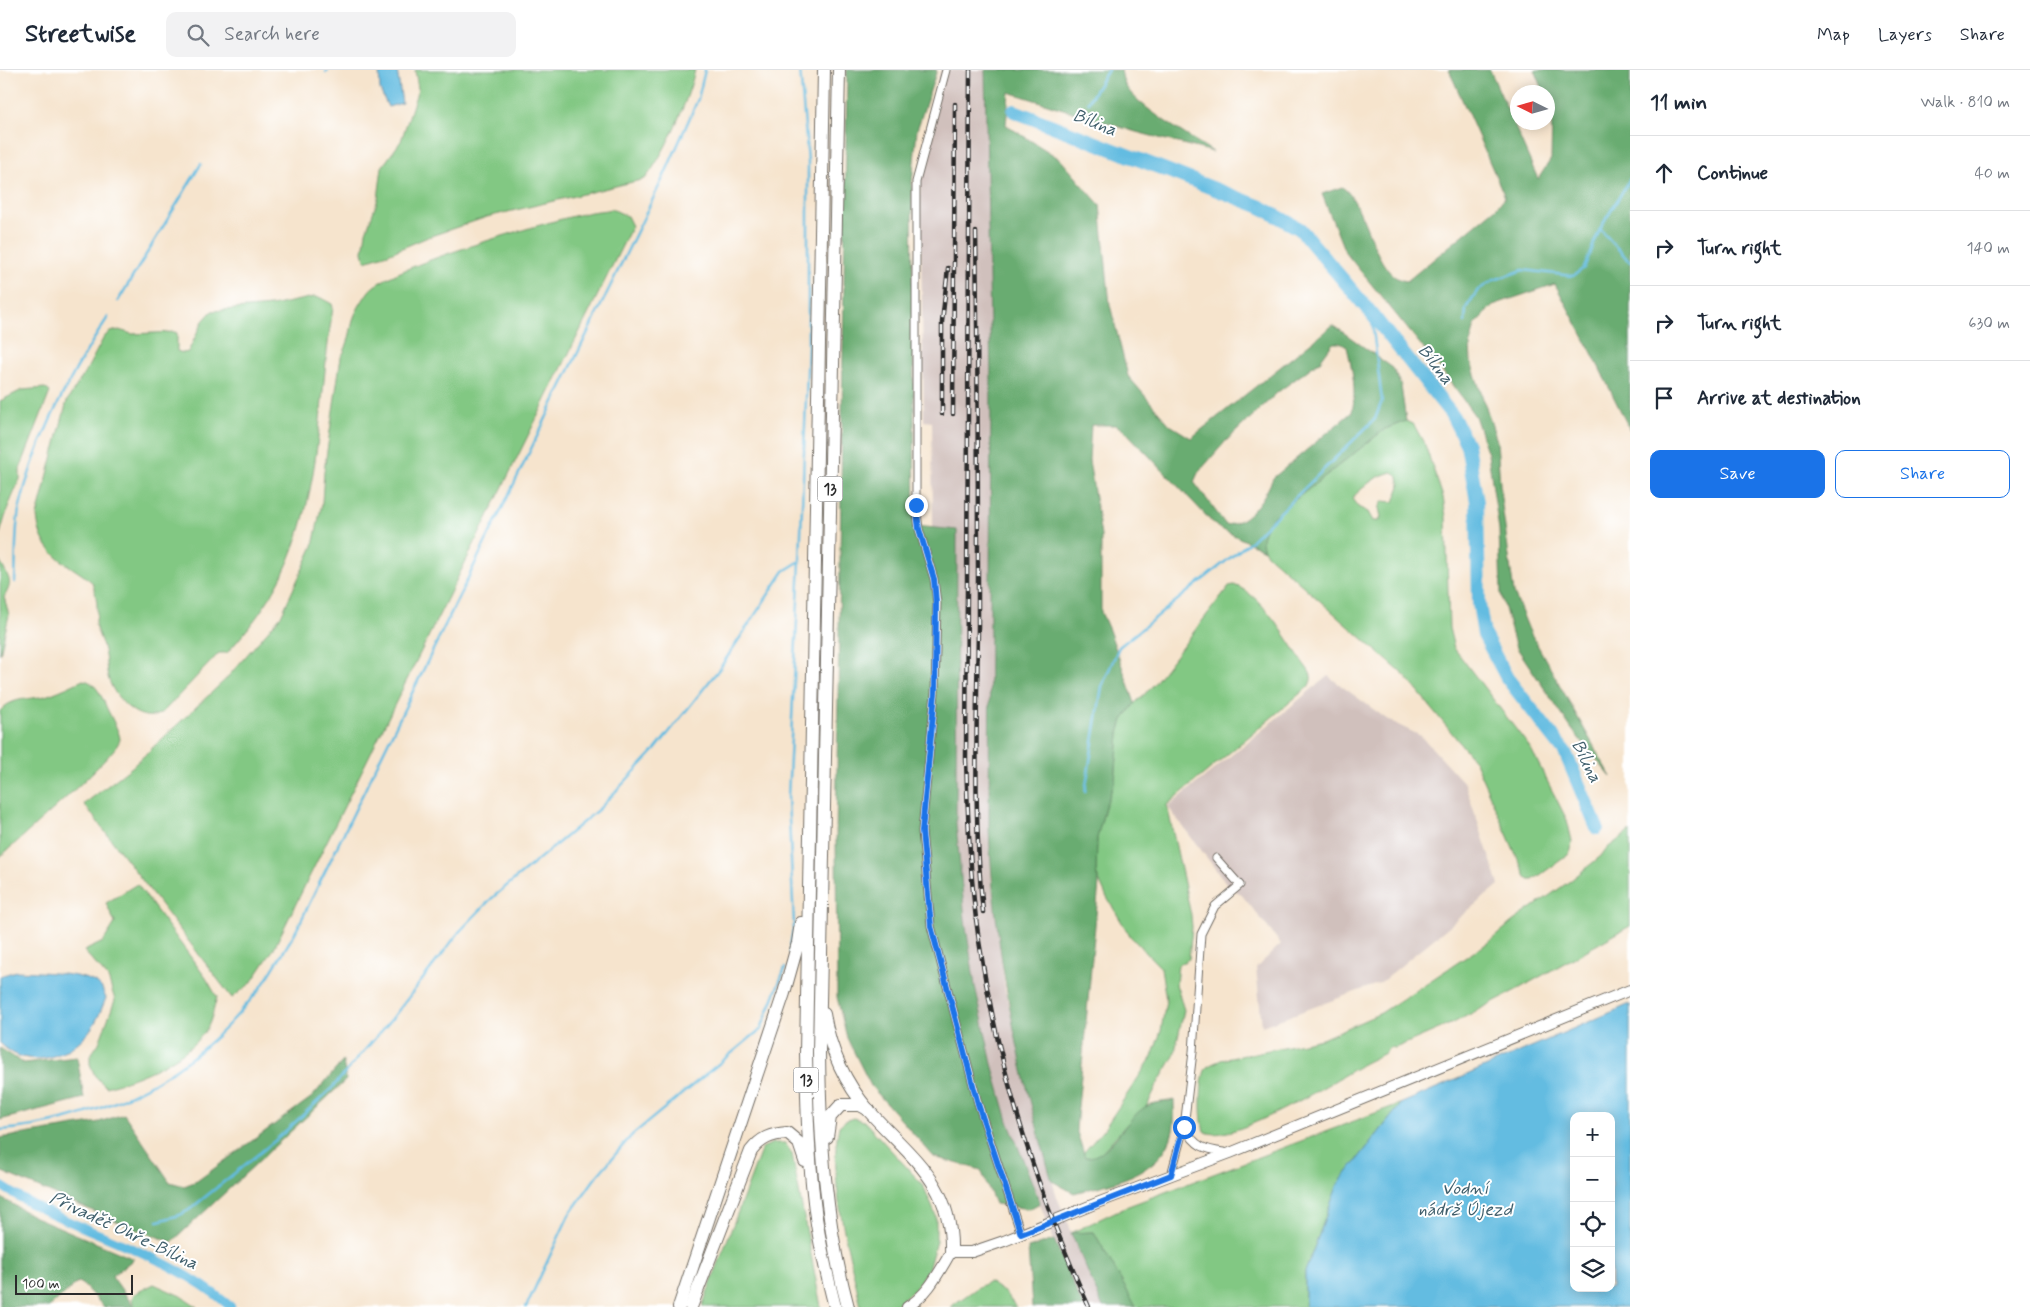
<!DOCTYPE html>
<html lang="en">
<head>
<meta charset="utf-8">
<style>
  body { margin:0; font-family:Mynerve,sans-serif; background:#f2f2f3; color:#1f2937 }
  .controls { position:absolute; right:15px; bottom:15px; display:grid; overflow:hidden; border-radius:10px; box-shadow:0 2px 12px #0003 }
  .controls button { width:45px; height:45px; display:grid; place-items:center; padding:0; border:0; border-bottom:1px solid #e0e1e3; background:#fff; color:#1f2937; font:25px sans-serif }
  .compass { position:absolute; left:1510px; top:15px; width:45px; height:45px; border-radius:50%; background:#fff; box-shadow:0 2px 12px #0003; rotate:275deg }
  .scale { position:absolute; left:15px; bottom:12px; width:118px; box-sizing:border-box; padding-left:5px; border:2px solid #2b2b2b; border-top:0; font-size:14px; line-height:18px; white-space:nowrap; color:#2b2b2b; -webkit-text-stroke:4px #fff; paint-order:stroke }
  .stop { position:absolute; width:15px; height:15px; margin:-11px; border:4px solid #1a73e8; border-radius:50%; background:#fff }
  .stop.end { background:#1a73e8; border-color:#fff; box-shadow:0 1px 5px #0008 }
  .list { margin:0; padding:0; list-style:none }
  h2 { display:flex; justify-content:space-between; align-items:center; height:65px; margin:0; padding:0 20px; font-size:21px }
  h2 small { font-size:16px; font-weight:400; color:#747a83 }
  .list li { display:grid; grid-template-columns:32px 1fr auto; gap:15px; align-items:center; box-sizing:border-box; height:75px; padding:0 20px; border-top:1px solid #e0e1e3 }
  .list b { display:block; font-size:19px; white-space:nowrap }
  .list em { font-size:16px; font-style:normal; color:#747a83 }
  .actions { display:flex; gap:10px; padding:15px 20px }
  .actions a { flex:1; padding:11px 0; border:1px solid #1a73e8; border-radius:10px; text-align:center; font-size:18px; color:#1a73e8 }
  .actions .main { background:#1a73e8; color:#fff }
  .icon { flex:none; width:28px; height:28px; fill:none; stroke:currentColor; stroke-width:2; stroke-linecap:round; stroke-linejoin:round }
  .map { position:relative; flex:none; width:1630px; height:1237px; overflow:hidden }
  header { display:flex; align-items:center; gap:30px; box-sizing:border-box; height:70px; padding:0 25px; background:#fff; border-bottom:1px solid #e0e1e3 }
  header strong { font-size:24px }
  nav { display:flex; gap:28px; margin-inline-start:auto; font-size:18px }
  .search { width:350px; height:45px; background:#f2f2f3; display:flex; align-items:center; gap:12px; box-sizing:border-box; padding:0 18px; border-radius:10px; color:#747a83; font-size:19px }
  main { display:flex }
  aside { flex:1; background:#fff }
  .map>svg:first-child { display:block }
</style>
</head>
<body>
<header>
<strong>Streetwise</strong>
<div class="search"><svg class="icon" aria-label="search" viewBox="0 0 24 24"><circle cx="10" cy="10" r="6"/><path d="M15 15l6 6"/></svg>Search here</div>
<nav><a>Map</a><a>Layers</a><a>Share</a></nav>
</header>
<main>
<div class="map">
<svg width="1630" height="1237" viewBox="0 0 1630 1237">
  <rect width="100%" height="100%" fill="#fff"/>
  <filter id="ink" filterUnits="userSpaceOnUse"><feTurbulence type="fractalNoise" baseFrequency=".02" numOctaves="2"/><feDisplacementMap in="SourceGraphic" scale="10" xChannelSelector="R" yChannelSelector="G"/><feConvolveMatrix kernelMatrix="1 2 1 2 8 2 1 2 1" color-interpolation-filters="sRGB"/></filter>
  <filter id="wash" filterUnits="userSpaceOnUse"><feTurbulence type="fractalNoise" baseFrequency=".0096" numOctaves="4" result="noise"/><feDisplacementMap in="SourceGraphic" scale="20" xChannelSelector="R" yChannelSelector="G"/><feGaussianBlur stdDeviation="1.12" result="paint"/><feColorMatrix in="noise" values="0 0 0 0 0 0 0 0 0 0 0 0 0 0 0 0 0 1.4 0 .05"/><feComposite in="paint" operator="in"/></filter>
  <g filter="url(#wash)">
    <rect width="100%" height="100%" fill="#f6e4cd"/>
    <g fill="#d0c0bc">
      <path d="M941,0H985L991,310L989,758L991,806L998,867L1005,920L1035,1052L1057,1127L1103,1237H1083L1054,1170L1008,1051L992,994L975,916L965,850L956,754L957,460L933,458L932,352L924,351L920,115L929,38Z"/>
      <path d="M1328,606L1388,650L1421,666L1465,714L1499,815L1380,913L1262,956L1256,898L1281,874L1241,824L1230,818L1168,737Z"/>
    </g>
    <g fill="#82c883" stroke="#567a57" fill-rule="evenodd">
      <path d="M415,0H695C688,31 665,84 645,109L487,147L428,167L388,184L365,191L363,181L366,162L378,129L382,97L401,71L418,19Z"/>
      <path d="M612,139L627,146L632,156L273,880L251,913L232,928L84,734L132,697L225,610L281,546L313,476L322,433L324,401L341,287C349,275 350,261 354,247C357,239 364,228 369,221C387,197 550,151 586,143C594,141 603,141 612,139Z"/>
      <path d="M314,227L321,228L332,234L333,238C318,328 323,422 282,506C268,534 248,560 227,583H219L163,642C143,656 119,633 111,615C105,603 107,589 103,577C101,569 97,562 95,555C99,540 97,526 92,512C66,491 40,485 37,446L67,331L87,299L104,267L110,262L119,260L132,264L175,262L177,263V281L183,283L188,282L203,251L212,241L271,236Z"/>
      <path d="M45,318L50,322L20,399V409L8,437L0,464V331L22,320Z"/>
      <path d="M1406,351L1414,355L1425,375L1443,427L1446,447L1449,558L1454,578L1531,679L1567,750L1572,771L1571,780L1568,785L1533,810H1529L1526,807L1474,690L1406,607L1268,485C1256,472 1264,459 1273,447L1385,359ZM1393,402L1398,407L1400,416C1398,421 1396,427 1394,432L1383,431L1379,438L1381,447L1379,451H1373L1368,442L1358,437L1353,430L1354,426C1366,415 1376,405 1393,402Z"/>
      <path d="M0,491C7,507 15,510 4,527L9,545L0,584Z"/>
      <path d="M1234,515C1261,524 1288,569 1303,593C1305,596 1310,601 1311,606C1312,609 1310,614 1308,617L1167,735L1191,845L1192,857L1189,889L1178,895L1176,914L1184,940L1174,986L1158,1013L1147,1036L1127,1054L1101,1083L1091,1088L1085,1087L1083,1084L1085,1081L1104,1059L1152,987L1161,961L1166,930L1161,898L1130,866L1106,826L1096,803L1097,768L1105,737L1115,711L1119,663L1123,650L1135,633L1150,619L1229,516Z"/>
      <path d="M83,610C95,611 101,625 105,634C108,642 120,662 120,669C119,684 17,771 0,787V641C14,625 33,631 51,624C62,620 72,615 83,610Z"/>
      <path d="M1630,761V856L1520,918L1455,952L1395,978L1390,977C1388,978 1387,981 1385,983C1382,985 1363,993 1358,997C1333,1011 1228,1078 1204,1061C1200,1050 1199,1007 1207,997C1211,994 1217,992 1221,990L1322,969L1381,943L1489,872L1512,852L1570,811L1601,786L1606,779Z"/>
      <path d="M137,814L206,908L217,927C214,936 212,951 206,960C184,990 142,1007 106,1017L95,1006L90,994V986L99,973L115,930L108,908L84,881L103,872L115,853L106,833Z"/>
      <path d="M1402,1033L1338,1114L1305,1202V1237H1136L1094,1162L1071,1163L1123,1138Z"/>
      <path d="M853,1048L864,1051L923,1115L936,1146V1171L929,1197L914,1220L892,1237H861C850,1184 827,1109 839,1056L845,1051Z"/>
      <path d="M773,1073H785L792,1084L821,1237H702L762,1078Z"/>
      <path d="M989,1212L1005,1223L1016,1237H950L980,1216Z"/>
      <path d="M154,1214L183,1227L198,1237H134L132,1229L134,1224Z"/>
    </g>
    <g fill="#69ac71" stroke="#4a6c4e" fill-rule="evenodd">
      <path d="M847,0H937L917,60L912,113L915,456L957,460L956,754L965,850L975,916L992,994L1008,1051L1040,1133L1029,1139L995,1134L981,1100L934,1087L871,1016L847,968L837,927L836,769Z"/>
      <path d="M985,0H1121C1122,5 1123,11 1125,15C1137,37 1192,68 1213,82L1136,62L1009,22L1006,55L1060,89L1100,135L1110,235L1128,306L1170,355L1191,368L1333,255L1393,298L1401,316L1406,351L1385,359L1273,447C1265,458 1259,466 1264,480L1217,457L1126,362L1116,355H1091L1089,390L1101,466V542L1109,560L1135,633L1123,650L1119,663L1115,711L1105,737L1097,768L1096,803L1099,813L1076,1059L1085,1087C1109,1090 1126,1046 1147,1036C1154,1032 1166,1032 1174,1030C1174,1040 1175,1052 1173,1061C1163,1105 1111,1113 1074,1123L1052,1111C1018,995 994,879 989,758L991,310ZM1333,273H1340L1347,277C1352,298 1357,320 1352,342L1273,408C1265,427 1249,453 1226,455L1194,412L1198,403L1225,372L1278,322L1320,291Z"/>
      <path d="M1449,0H1490L1538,109L1551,89L1552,44L1548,32V22H1544L1535,0H1630V360L1591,281L1555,214L1493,235L1475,254L1470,275L1471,292L1497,371L1501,428L1514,523L1529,560L1611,707L1573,661L1515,575L1501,524L1499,460L1488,384L1475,346L1442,301L1345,182L1322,124L1342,117C1367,133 1374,210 1407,211L1496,138L1505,127Z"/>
      <path d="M0,978L23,993L77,987L84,1028L0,1050Z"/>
      <path d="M343,991L346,1010L172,1172L135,1159L0,1101V1068L99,1052L124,1044L170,1112L184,1116L197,1111L312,1027Z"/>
      <path d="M0,1127L33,1146L134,1189L112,1206L134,1237H104L83,1215L78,1212L49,1237H0Z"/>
      <path d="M1094,1162L1136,1237H1103L1071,1163Z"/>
      <path d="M1054,1170L1083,1237H1032L1028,1178Z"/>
    </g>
    <g fill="#64bce1" stroke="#487486" fill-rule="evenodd">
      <path d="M379,0H397L402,33L388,37L380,20Z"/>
      <path d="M16,901C35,902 88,902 101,917C103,919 104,925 106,928C100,943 95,957 83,968C60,991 23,998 0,973V906Z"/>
      <path d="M1630,934V1237H1305V1202L1338,1114L1402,1033ZM1574,1046H1611V1218H1574Z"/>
    </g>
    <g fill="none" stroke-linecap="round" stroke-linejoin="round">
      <g stroke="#64bce1" stroke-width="2.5">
        <path d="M326,2L328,0"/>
        <path d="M1088,32L1108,0"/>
        <path d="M1630,109L1600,159L1630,192"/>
        <path d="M118,231L201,94"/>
        <path d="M1465,252L1466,238L1478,220L1494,210L1523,200L1573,206L1584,198L1600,159"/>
        <path d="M15,512C16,489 15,461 19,440C35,370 69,306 108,247"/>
        <path d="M1085,722L1102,616L1119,577L1251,471L1375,349L1382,331L1371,243"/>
        <path d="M789,883L794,854L788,727L800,492"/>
        <path d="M0,1060C92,1053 179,1012 240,942C247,933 256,925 262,916C274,898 285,879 296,861L664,106L698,29L705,0"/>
        <path d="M158,1151L180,1145L189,1140L277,1069L331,1019L391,950L460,861L491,829L600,738L655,680L720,598L784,501L800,491L808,274V91L800,0"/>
        <path d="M526,1237L569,1145L596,1107L632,1065L761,959L785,898"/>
      </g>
      <path stroke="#64bce1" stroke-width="9" d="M0,1115C11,1122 22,1129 33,1135C100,1168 175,1188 231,1237"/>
      <path stroke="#64bce1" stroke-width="14" d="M1014,41L1261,137L1300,159L1371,243L1452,345L1467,375L1477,432L1479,534L1484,565L1507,608L1565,682L1597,758"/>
    </g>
  </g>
  <g filter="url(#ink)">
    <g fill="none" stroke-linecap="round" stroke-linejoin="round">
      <g stroke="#726c64" stroke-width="9">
        <g id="street">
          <path d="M946,0L916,112V435L919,459L934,509L937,533L935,623L922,761L931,856L978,1033L1021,1164"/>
          <path d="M1184,1057L1193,982L1201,864L1215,836L1240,815L1216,788"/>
          <path d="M1171,1105L1184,1057C1197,1079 1205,1079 1229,1083"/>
        </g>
      </g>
      <g stroke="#726c64" stroke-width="12">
        <path id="secondary" d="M907,1237C928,1225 939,1202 951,1182H972L1004,1171L1097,1133L1230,1083L1630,920"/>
      </g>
      <g stroke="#726c64" stroke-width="14">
        <g id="highway">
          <path d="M824,0L806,983C807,1033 808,1082 814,1132C818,1168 826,1202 835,1237"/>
          <path d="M839,0L819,982C820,1069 825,1152 848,1237"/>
          <path d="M824,944C830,980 845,1013 869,1041C910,1087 953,1113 951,1182"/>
          <path d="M827,1067L830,1047L841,1035H860L869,1040"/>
          <path d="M679,1237L784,923L798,873L801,853"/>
          <path d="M691,1237L751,1081C761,1068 771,1064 787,1063L799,1073L805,1091"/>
        </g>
      </g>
      <use href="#street" stroke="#fff" stroke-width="7"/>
      <use href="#secondary" stroke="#fff" stroke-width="10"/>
      <use href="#highway" stroke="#fff" stroke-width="12"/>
      <g stroke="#2b2b2b" stroke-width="4.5">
        <g id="rail">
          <path d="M970,0L966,689C968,750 970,811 979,871C998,998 1036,1120 1089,1237"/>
          <path d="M976,162C978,294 978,424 978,555C977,651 973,747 983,842"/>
          <path d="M942,344V252L948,198"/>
          <path d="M953,344L955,34"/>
        </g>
      </g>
      <use href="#rail" stroke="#fff" stroke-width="2.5" stroke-dasharray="8" stroke-linecap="butt"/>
    </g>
  </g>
  <g fill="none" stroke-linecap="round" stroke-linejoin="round" filter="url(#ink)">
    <path stroke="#1a73e8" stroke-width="6" d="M916,435L919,459L934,509L936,533L935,623L922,761L931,856L978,1034L1021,1164L1171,1105L1184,1057"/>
  </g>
  <g text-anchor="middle" stroke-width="4" stroke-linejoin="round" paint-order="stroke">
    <g fill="#fff" stroke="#6b6b6b" stroke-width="1">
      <rect x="817.5" y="406.5" width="25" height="25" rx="4"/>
      <rect x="793.5" y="997.5" width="25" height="25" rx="4"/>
    </g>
    <g font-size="15" font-weight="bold" fill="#2b2b2b">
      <text x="830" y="424">13</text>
      <text x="806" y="1015">13</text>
    </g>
    <g font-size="18" font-style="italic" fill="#3f5e6b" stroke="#fff">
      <text transform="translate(1095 52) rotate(21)" y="6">Bílina</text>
      <text transform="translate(1436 294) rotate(52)" y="6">Bílina</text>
      <text transform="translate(1587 691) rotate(63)" y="6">Bílina</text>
      <text x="1465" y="1124">Vodní<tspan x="1465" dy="21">nádrž Újezd</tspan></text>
      <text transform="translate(124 1160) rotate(25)" y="6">Přivaděč Ohře-Bílina</text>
    </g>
  </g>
</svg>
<div class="controls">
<button>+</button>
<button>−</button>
<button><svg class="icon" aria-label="locate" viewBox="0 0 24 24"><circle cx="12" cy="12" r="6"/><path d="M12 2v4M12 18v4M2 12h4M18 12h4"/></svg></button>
<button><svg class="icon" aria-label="layers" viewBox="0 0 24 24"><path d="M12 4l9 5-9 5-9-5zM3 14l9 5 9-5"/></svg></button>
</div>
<svg class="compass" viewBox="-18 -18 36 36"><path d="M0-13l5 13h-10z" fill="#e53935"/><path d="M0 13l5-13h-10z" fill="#747a83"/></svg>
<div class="scale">100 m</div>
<div class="stop" style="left:1184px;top:1057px"></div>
<div class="stop end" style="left:916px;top:435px"></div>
</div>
<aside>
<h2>11 min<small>Walk · 810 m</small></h2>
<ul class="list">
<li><svg class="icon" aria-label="ahead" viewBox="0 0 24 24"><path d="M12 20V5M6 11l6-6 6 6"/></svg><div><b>Continue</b></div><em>40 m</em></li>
<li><svg class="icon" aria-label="right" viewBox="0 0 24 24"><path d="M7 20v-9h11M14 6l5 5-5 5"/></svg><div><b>Turn right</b></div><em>140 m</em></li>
<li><svg class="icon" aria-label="right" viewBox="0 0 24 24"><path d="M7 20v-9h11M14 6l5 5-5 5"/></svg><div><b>Turn right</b></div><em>630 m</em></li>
<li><svg class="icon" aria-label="arrive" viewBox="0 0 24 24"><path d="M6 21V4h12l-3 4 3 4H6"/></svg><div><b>Arrive at destination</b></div></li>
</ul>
<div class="actions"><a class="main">Save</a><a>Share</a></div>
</aside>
</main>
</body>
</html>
